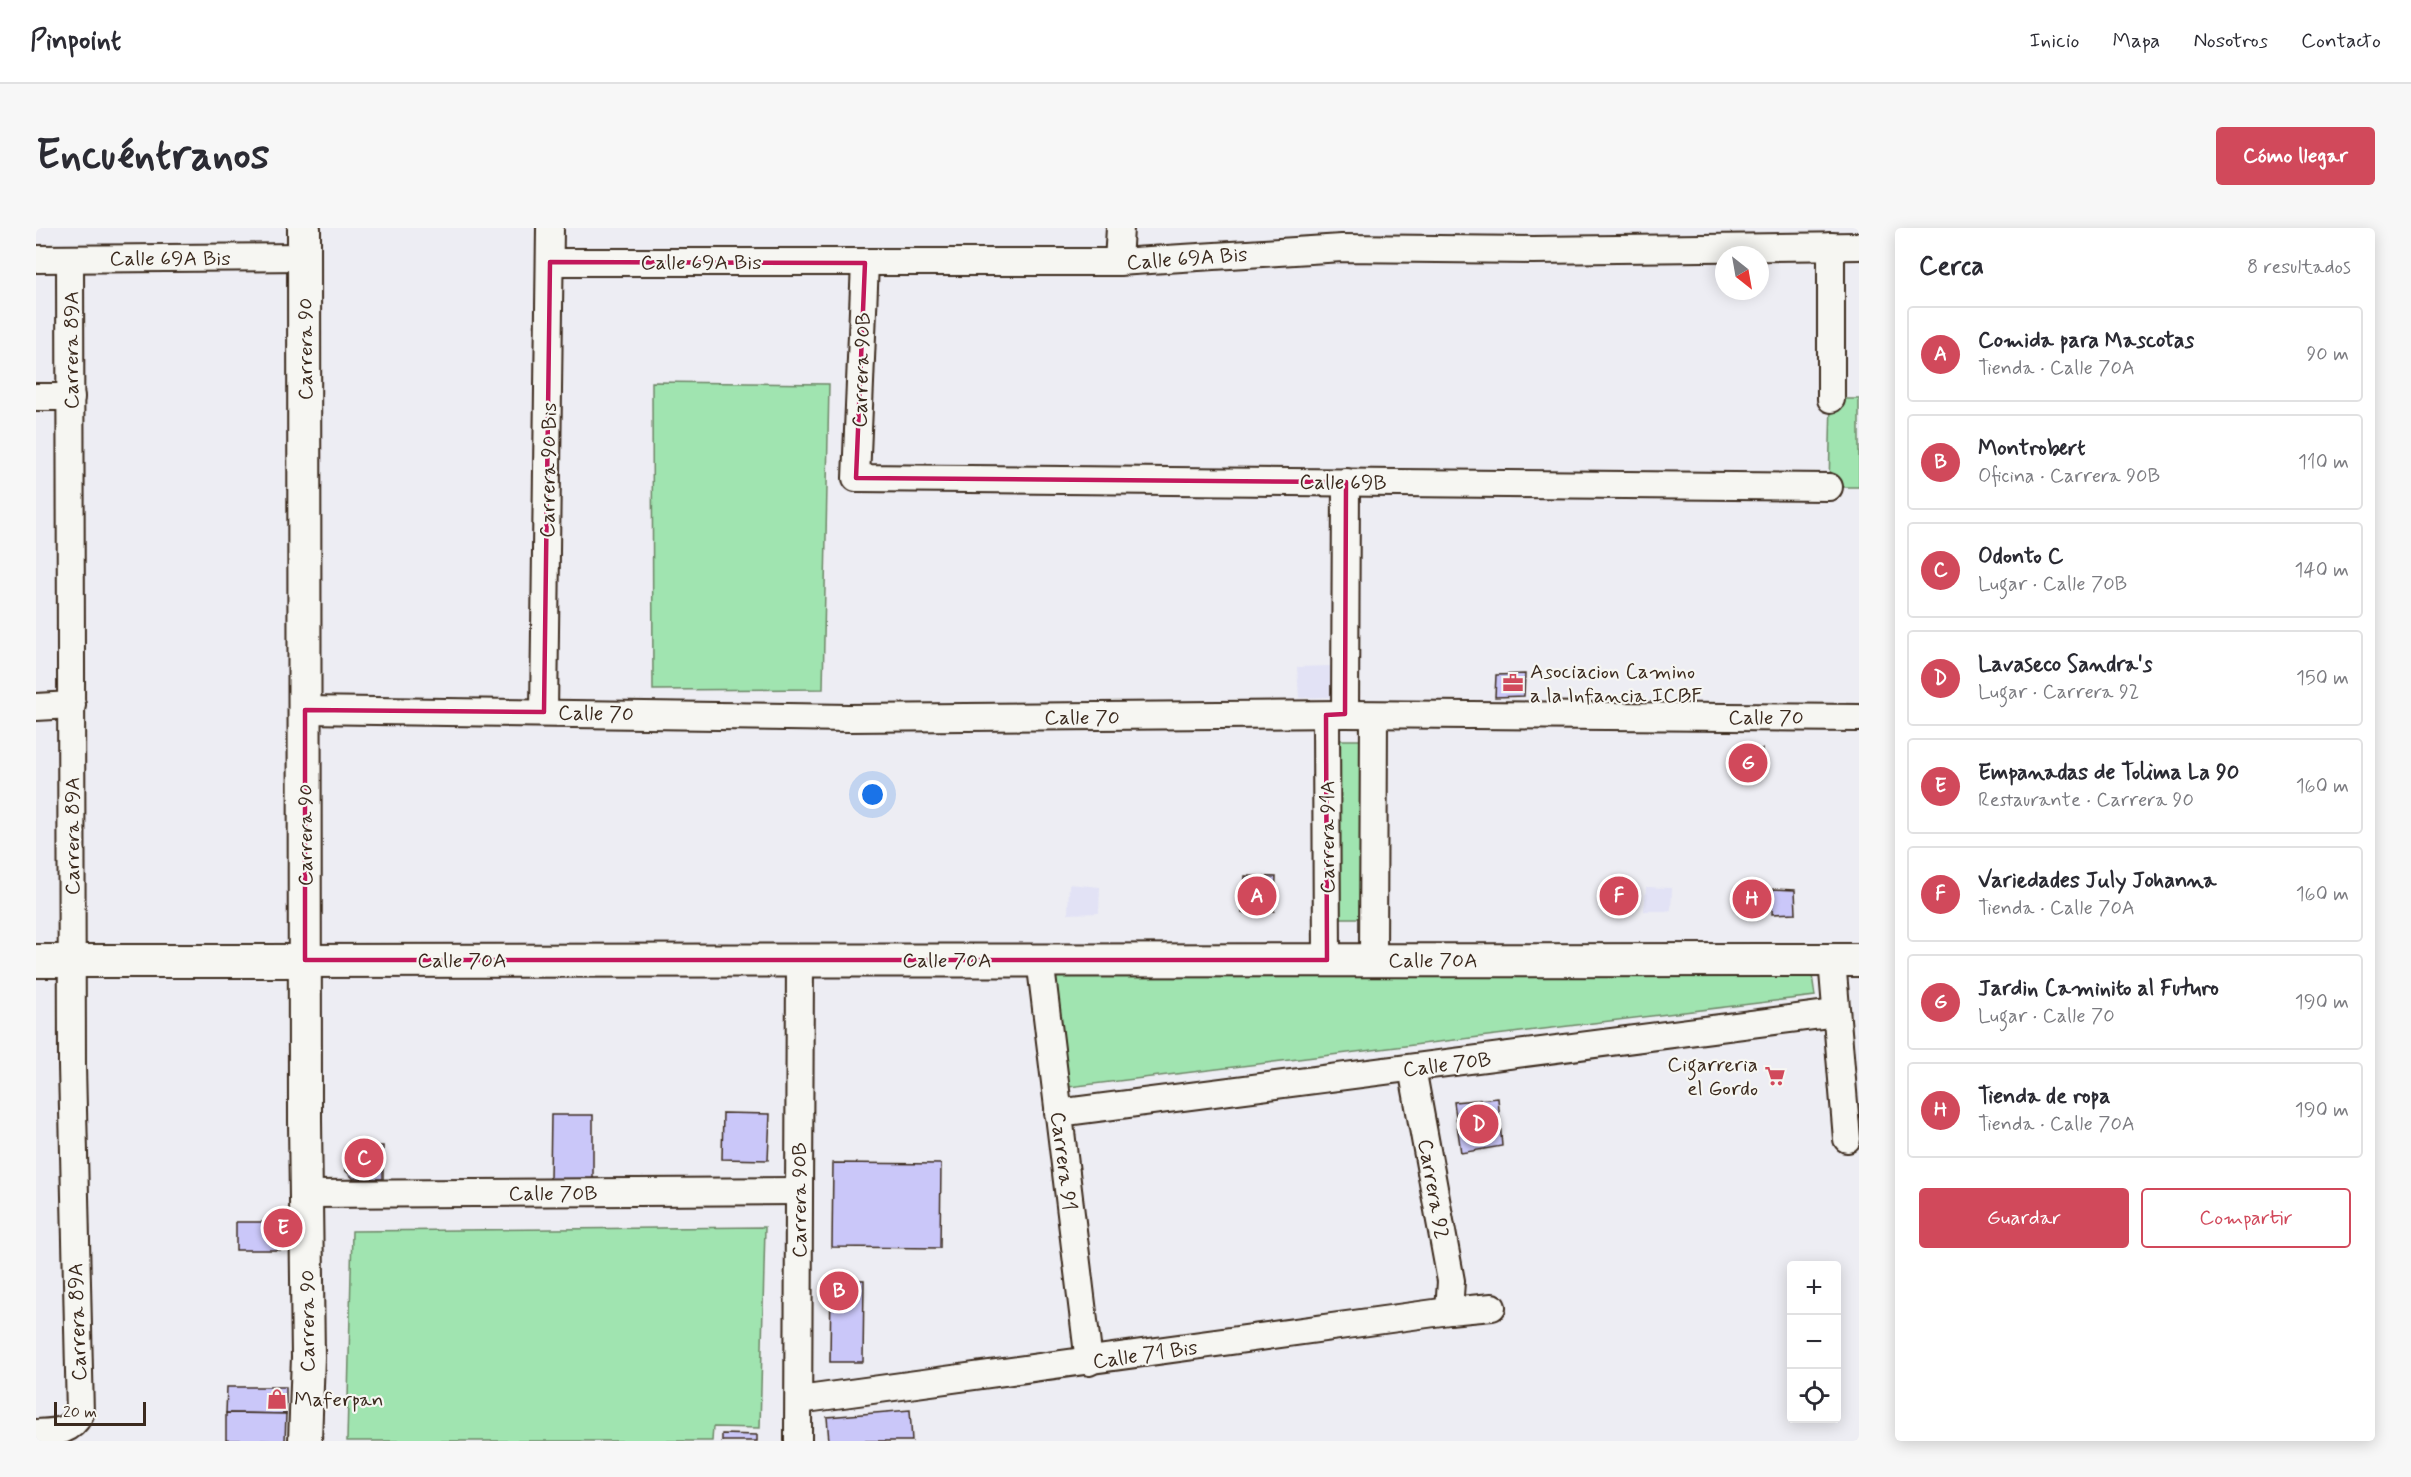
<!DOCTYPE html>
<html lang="es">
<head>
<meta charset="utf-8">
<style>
  body { margin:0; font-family:Mynerve,sans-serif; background:#f7f7f7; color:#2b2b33 }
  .controls { position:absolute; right:18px; bottom:18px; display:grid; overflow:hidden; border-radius:6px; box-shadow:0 3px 15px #0003 }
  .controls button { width:54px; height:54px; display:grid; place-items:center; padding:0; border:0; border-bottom:2px solid #e1e1e2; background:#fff; color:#2b2b33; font:30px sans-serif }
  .compass { position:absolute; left:1679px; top:18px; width:54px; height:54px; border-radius:50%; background:#fff; box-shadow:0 3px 15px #0003; rotate:149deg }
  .scale { position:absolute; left:18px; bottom:15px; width:92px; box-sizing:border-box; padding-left:6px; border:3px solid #3b2a1e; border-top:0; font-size:16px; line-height:21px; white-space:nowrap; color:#3b2a1e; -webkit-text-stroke:4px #f6f6f2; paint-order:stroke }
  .you { position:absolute; left:837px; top:567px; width:21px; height:21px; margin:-15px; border:4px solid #fff; border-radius:50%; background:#1a73e8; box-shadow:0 0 0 9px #1a73e833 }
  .badge { display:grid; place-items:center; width:39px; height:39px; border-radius:50%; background:#d1495b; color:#fff; font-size:20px; font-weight:700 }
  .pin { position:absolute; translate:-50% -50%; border:3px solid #fff; box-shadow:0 2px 6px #0006 }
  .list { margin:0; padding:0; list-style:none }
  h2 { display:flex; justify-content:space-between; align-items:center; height:78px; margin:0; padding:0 24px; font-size:26px }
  h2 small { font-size:20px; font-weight:400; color:#7c7c81 }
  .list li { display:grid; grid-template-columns:39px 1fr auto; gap:18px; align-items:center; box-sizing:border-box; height:96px; margin:0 12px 12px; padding:0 12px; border:2px solid #e1e1e2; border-radius:6px }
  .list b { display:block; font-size:22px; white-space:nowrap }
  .list p { margin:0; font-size:20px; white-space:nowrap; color:#7c7c81 }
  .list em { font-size:20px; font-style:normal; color:#7c7c81 }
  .actions { display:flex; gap:12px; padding:18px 24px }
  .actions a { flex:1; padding:14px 0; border:2px solid #d1495b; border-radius:6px; text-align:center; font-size:21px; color:#d1495b }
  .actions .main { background:#d1495b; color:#fff }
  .icon { flex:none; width:33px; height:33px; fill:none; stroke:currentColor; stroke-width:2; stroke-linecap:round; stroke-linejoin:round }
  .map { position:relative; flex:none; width:1823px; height:1213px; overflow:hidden; border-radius:6px }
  header { display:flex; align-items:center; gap:36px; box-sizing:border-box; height:84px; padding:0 30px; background:#fff; border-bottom:2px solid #e1e1e2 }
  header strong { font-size:28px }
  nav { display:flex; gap:33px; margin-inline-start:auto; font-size:21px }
  .intro { display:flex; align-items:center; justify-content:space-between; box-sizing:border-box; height:144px; padding:0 36px }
  h1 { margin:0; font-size:42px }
  .button { padding:15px 27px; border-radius:6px; background:#d1495b; color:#fff; font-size:21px; font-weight:700 }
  main { display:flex; gap:36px; padding:0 36px }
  aside { flex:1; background:#fff; border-radius:6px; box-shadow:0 3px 15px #0003 }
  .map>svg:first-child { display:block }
</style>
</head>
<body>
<header>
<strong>Pinpoint</strong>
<nav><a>Inicio</a><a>Mapa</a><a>Nosotros</a><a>Contacto</a></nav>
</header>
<div class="intro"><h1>Encuéntranos</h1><a class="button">Cómo llegar</a></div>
<main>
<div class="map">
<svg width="1823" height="1213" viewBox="0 0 1823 1213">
  <rect width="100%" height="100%" fill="#ededf3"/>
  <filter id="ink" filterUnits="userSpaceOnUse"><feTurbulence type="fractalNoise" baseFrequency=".0167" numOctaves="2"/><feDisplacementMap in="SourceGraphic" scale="12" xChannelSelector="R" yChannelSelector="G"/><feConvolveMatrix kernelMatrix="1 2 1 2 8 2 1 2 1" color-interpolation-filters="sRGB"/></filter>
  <g filter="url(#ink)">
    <g fill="#e2e2f5">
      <path d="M1295,438L1296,469L1263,470L1261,439Z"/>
      <path d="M1033,656L1064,659L1063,685L1032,686Z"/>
      <path d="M1610,659L1636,660L1635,683H1608Z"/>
    </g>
    <g fill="#a0e4b0" stroke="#6e8767" stroke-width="1.5">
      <path d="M616,154L793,156L787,461L617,462Z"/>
      <path d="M1795,171H1823V259H1793Z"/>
      <path d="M1301,512H1332L1330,690H1299Z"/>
      <path d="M1018,744L1776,747L1779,768L1033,859Z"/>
      <path d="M729,999L724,1200L677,1199L676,1213H311L316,1003Z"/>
    </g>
    <g fill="#cac7f9" stroke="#3b2a1e" stroke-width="1.5">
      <path d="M1489,446L1488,468L1459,469L1460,447Z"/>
      <path d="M1726,521L1724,548L1700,550V523Z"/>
      <path d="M1209,648L1240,649L1238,683L1206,685Z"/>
      <path d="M1737,661L1759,662L1760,685L1736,686Z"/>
      <path d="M1462,870L1466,918L1425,925L1418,874Z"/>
      <path d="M687,885L734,886L732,932L686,931Z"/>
      <path d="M515,887H557V951H514Z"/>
      <path d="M310,918H347V951L317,950L309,942Z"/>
      <path d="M797,935L905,936L904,1020L796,1019Z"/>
      <rect x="200" y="994" width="57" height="28"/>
      <path d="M795,1051L828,1052L827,1134H794Z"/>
      <path d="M191,1159H250V1186L190,1185Z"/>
      <path d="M874,1182L876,1213H793L791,1189Z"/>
      <path d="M190,1185L250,1186L249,1213L190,1212Z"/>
      <path d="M686,1206L721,1207V1213H686Z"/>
    </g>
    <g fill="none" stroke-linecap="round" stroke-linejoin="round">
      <g stroke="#3b2a1e" stroke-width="30">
        <g id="minor">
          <path d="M0,31L269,29"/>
          <path d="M514,34H1082L1306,20L1497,22L1823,18"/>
          <path d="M1082,34L1084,0"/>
          <path d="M829,35L820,250L1793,259"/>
          <path d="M0,169H35"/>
          <path d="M1795,171V18"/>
          <path d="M0,479L36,477"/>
          <path d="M269,482L813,490L1309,486L1823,490"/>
          <path d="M508,484L514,0"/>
          <path d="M1309,486L1310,254"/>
          <path d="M1290,487L1291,732"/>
          <path d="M1004,731L1053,1134"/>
          <path d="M1337,731L1338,487"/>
          <path d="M1796,732L1811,911"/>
          <path d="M1376,840L1415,1053L1413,1083"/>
          <path d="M1022,885L1800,785"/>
          <path d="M270,966L763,963"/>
          <path d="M763,1172L1413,1083L1456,1079"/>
          <path d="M0,1205C19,1204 34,1205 44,1186L36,838L34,31"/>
          <path d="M762,1213L764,732"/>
        </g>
      </g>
      <g stroke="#3b2a1e" stroke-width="36">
        <g id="tertiary">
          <path d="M268,0L269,893L272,1129L269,1213"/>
          <path d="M0,733L1823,732"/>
        </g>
      </g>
      <use href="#minor" stroke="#f6f6f2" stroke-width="26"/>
      <use href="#tertiary" stroke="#f6f6f2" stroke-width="32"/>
    </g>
  </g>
  <path fill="none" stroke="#c2185b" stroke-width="4.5" stroke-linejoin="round" d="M514,34L829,35L820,250L1310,254L1309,486L1290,487L1291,732H269V482L508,484Z"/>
  <defs>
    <g id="office-bare" transform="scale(1.62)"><path d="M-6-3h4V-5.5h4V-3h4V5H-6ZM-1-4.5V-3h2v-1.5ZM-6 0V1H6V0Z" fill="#d1495b" stroke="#f6f6f2" stroke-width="2.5" paint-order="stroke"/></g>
    <g id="supermarket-bare" transform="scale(1.62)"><path d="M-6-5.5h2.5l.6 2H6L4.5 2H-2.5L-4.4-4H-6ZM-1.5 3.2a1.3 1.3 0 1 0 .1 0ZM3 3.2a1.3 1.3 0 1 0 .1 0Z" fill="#d1495b" stroke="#f6f6f2" stroke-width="2.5" paint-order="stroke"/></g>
    <g id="shop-bare" transform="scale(1.62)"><path d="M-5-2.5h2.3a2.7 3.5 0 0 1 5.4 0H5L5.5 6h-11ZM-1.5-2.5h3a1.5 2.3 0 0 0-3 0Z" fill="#d1495b" stroke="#f6f6f2" stroke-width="2.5" paint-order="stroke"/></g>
  </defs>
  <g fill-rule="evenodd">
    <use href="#office-bare" x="1477" y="455"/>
    <use href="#supermarket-bare" x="1739" y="848"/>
    <use href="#shop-bare" x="241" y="1171"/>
  </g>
  <g text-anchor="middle" stroke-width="4.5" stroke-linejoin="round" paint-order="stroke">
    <g font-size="21" fill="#3b2a1e" stroke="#f6f6f2">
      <text x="134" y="37">Calle 69A Bis</text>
      <text transform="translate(1151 30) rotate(-4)" y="7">Calle 69A Bis</text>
      <text x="665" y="41">Calle 69A Bis</text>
      <text transform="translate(269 121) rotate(-90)" y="7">Carrera 90</text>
      <text transform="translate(35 122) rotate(-90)" y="7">Carrera 89A</text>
      <text transform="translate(825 142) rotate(-88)" y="7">Carrera 90B</text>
      <text transform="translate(512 242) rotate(-89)" y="7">Carrera 90 Bis</text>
      <text transform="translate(1307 254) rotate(1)" y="7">Calle 69B</text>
      <text transform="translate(560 485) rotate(1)" y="7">Calle 70</text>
      <text x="1046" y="496">Calle 70</text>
      <text x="1730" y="496">Calle 70</text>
      <text transform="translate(269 607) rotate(-90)" y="7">Carrera 90</text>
      <text transform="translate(36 608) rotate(-90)" y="7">Carrera 89A</text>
      <text transform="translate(1291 609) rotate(-90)" y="7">Carrera 91A</text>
      <text x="426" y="739">Calle 70A</text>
      <text x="911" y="739">Calle 70A</text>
      <text x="1397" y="739">Calle 70A</text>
      <text transform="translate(1411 836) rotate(-7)" y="7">Calle 70B</text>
      <text transform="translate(1028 933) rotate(83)" y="7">Carrera 91</text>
      <text transform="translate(1398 961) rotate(80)" y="7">Carrera 92</text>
      <text x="517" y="972">Calle 70B</text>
      <text transform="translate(763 972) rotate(-90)" y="7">Carrera 90B</text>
      <text transform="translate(271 1093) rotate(-90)" y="7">Carrera 90</text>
      <text transform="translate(41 1094) rotate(-92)" y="7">Carrera 89A</text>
      <text transform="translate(1109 1126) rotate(-8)" y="7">Calle 71 Bis</text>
    </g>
    <g font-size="21" fill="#3b2a1e" stroke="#f6f6f2" text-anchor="start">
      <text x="1494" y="450">Asociacion Camino<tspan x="1494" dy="24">a la Infancia ICBF</tspan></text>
      <text x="1722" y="843" text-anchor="end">Cigarreria<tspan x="1722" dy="24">el Gordo</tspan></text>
      <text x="258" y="1178">Maferpan</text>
    </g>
  </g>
</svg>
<div class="controls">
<button>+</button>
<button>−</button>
<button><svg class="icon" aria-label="locate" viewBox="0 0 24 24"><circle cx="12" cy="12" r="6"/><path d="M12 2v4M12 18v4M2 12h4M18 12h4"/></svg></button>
</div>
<svg class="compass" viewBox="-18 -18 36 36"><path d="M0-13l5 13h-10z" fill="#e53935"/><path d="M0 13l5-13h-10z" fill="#7c7c81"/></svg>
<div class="scale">20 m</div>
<div class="you"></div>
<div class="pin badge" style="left:1221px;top:668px">A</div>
<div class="pin badge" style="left:803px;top:1063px">B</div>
<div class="pin badge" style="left:328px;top:930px">C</div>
<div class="pin badge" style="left:1443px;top:896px">D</div>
<div class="pin badge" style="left:247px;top:1000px">E</div>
<div class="pin badge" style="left:1583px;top:668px">F</div>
<div class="pin badge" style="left:1712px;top:535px">G</div>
<div class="pin badge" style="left:1716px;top:671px">H</div>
</div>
<aside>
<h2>Cerca<small>8 resultados</small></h2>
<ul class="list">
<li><span class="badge">A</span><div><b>Comida para Mascotas</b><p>Tienda · Calle 70A</p></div><em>90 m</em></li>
<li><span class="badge">B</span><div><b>Montrobert</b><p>Oficina · Carrera 90B</p></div><em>110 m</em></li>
<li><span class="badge">C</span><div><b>Odonto C</b><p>Lugar · Calle 70B</p></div><em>140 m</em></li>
<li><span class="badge">D</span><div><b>Lavaseco Sandra's</b><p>Lugar · Carrera 92</p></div><em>150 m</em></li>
<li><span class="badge">E</span><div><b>Empanadas de Tolima La 90</b><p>Restaurante · Carrera 90</p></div><em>160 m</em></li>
<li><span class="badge">F</span><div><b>Variedades July Johanna</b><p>Tienda · Calle 70A</p></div><em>160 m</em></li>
<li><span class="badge">G</span><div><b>Jardin Caminito al Futuro</b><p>Lugar · Calle 70</p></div><em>190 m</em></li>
<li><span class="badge">H</span><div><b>Tienda de ropa</b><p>Tienda · Calle 70A</p></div><em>190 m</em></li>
</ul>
<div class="actions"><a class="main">Guardar</a><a>Compartir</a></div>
</aside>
</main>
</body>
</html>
